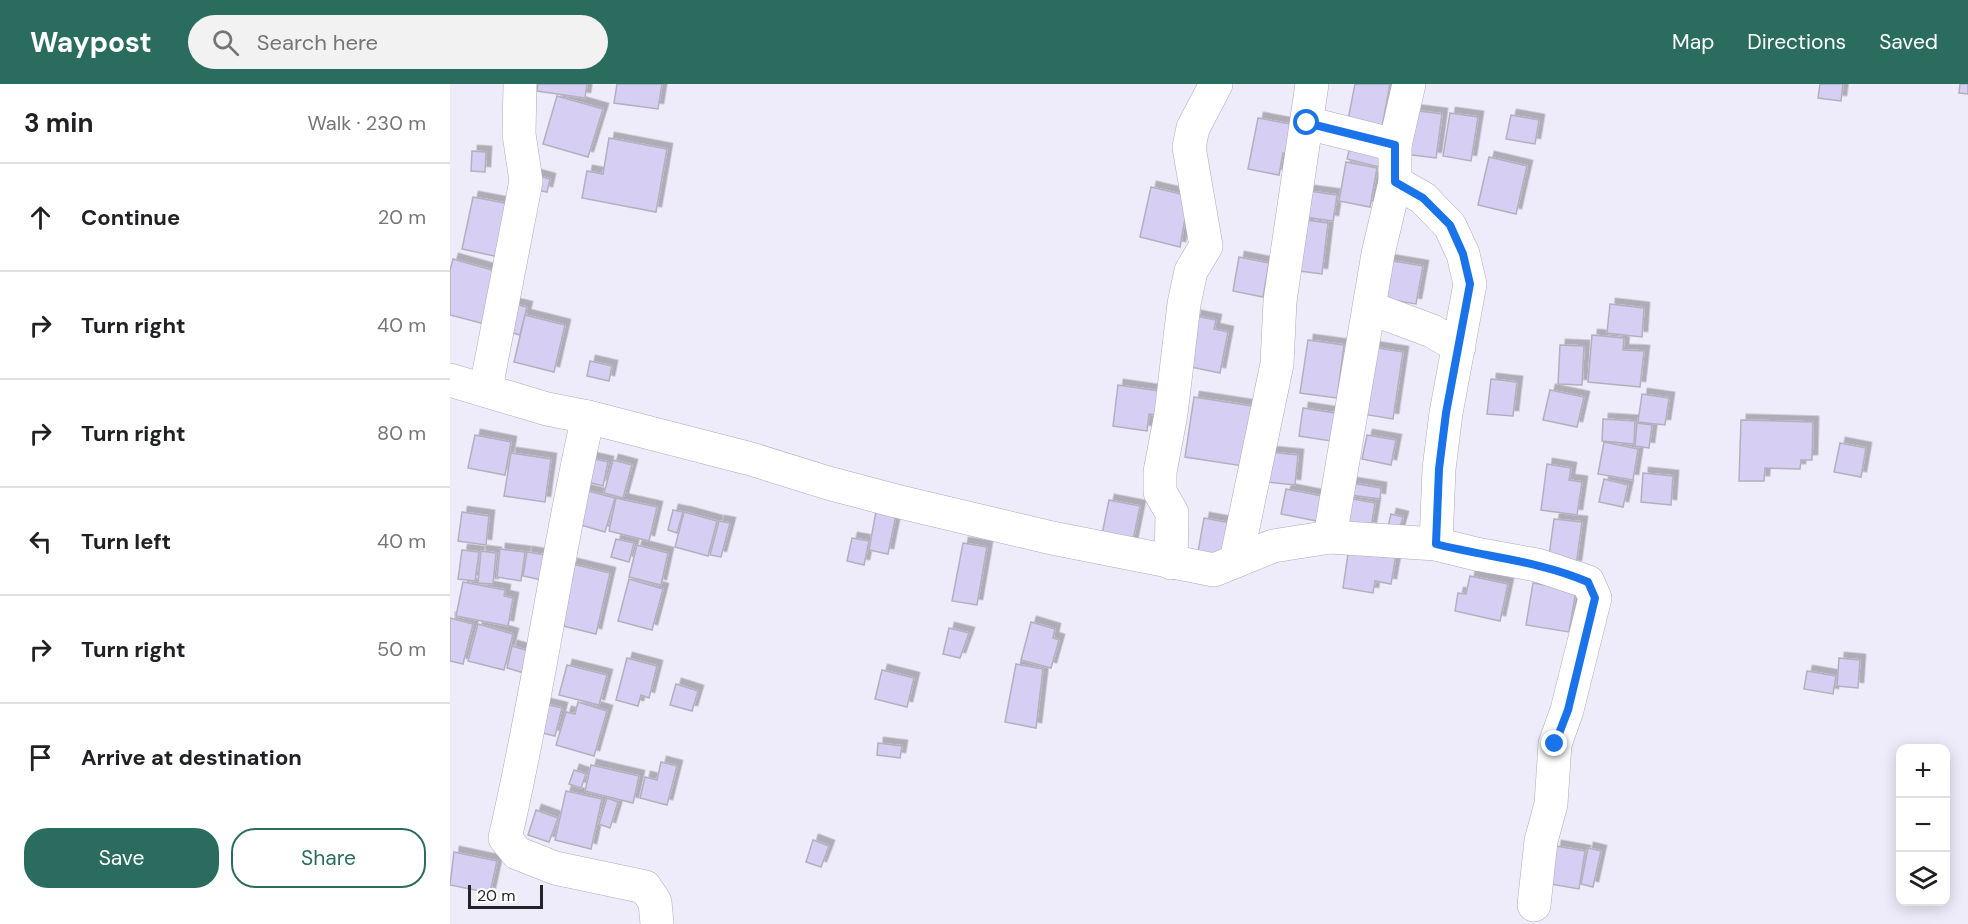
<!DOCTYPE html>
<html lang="en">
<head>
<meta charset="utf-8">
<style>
  body { margin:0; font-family:"DM Sans",sans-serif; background:#f2f2f2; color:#202124 }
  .controls { position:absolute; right:18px; bottom:18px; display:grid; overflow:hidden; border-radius:12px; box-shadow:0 3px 15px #0003 }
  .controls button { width:54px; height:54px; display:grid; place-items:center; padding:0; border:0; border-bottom:2px solid #e0e0e0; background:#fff; color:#202124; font:30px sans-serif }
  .scale { position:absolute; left:18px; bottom:15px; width:75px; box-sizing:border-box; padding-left:6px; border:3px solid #242328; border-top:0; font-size:16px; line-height:21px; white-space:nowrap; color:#242328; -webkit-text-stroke:4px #fff; paint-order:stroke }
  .stop { position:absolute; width:18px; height:18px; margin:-14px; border:4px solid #1a73e8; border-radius:50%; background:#fff }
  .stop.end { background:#1a73e8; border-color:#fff; box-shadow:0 2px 6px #0008 }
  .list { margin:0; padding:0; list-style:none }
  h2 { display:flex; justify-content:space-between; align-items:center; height:78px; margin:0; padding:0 24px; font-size:26px }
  h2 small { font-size:20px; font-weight:400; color:#757577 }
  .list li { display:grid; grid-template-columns:39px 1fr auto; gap:18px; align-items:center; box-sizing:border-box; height:108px; padding:0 24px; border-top:2px solid #e0e0e0 }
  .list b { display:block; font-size:22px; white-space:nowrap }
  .list em { font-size:20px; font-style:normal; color:#757577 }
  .actions { display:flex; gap:12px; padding:18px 24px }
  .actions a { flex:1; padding:14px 0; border:2px solid #2a6d5e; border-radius:24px; text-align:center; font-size:21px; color:#2a6d5e }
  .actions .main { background:#2a6d5e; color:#fff }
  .icon { flex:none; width:33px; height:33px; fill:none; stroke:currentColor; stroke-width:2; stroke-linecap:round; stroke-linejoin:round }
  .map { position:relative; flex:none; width:1518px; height:840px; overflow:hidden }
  header { display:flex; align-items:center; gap:36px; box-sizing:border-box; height:84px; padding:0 30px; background:#2a6d5e; color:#fff }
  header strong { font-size:28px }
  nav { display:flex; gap:33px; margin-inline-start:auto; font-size:21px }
  .search { width:420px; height:54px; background:#f2f2f2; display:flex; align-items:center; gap:15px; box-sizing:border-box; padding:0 21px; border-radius:33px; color:#757577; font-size:22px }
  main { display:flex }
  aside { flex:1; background:#fff }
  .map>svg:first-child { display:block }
</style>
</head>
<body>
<header>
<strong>Waypost</strong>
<div class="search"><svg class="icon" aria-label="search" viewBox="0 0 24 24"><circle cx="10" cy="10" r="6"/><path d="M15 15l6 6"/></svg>Search here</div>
<nav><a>Map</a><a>Directions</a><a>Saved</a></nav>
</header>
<main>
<aside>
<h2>3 min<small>Walk · 230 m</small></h2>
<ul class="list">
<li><svg class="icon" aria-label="ahead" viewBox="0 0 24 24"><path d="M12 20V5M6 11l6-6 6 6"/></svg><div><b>Continue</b></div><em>20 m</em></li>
<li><svg class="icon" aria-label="right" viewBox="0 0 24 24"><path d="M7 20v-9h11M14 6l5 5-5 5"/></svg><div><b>Turn right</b></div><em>40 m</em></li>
<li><svg class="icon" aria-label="right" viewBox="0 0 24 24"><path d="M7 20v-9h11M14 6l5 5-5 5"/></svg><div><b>Turn right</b></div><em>80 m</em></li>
<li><svg class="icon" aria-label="left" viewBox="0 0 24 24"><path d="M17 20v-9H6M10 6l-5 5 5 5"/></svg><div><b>Turn left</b></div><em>40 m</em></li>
<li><svg class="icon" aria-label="right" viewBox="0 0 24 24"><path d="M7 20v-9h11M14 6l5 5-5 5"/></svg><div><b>Turn right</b></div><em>50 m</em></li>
<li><svg class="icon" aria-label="arrive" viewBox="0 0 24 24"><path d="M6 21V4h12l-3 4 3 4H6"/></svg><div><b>Arrive at destination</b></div></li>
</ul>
<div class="actions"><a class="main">Save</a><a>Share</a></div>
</aside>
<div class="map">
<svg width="1518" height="840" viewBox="0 0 1518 840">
  <defs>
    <filter id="shadow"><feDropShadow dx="5.5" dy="-5.5" stdDeviation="0" flood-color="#0004"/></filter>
  </defs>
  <rect width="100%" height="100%" fill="#eeebfa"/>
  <g fill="#d6cef3" stroke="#b3b0be" stroke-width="1.5" filter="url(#shadow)">
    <path d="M88,0H137L135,14L87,7Z"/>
    <path d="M167,0H212L208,25L164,19Z"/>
    <path d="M905,0H940L931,48L897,41Z"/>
    <path d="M1370,0H1393L1391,17L1368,14Z"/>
    <path d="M1510,0H1518V10L1509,9Z"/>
    <path d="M107,12L153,25L138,73L93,60Z"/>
    <path d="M961,26L992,30L986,74L954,70Z"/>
    <path d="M1000,29L1028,33L1021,77L993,72Z"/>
    <path d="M1061,31L1089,36L1085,60L1056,55Z"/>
    <path d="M808,34L846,41L841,70L833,69L829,91L798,85Z"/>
    <path d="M159,54L217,65L206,128L132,114L137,87L153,90Z"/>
    <path d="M900,63L932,70L929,83L897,75Z"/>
    <path d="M22,67L36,68L35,88L21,87Z"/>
    <path d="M1039,73L1077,82L1066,130L1028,121Z"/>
    <path d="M896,78L927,84L920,123L889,117Z"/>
    <path d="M85,91L100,95L97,108L82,105Z"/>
    <path d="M701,103L739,112L730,163L690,153Z"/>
    <path d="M859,107L887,111L883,137L855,133Z"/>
    <path d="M23,113L60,120L49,173L12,165Z"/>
    <path d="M848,135L878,139L872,190L842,186Z"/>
    <path d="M789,173L819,179L813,213L783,207Z"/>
    <path d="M3,175L49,188L35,240L0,231V186Z"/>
    <path d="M937,176L973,182L966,220L930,214Z"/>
    <path d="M59,219L77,223L70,251L52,246Z"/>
    <path d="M1160,220L1194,224L1192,253L1157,249Z"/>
    <path d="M75,231L115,241L104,288L64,278Z"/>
    <path d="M746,232L766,236L764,245L778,248L770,289L736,282Z"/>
    <path d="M1142,251L1174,254L1173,266L1194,267L1190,303L1138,298Z"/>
    <path d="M858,256L894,261L887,314L850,309Z"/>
    <path d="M1110,261L1134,262L1132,301L1108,300Z"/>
    <path d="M922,263L953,268L943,335L912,330Z"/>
    <path d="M140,277L162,282L159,297L137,292Z"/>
    <path d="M1041,295L1067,298L1063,332L1037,330Z"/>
    <path d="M668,301L709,307L707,331L699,330L697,347L663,342Z"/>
    <path d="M1100,306L1134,313L1127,343L1093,336Z"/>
    <path d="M1192,310L1219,314L1215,341L1188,338Z"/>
    <path d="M744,313L802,322L793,382L735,373Z"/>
    <path d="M853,324L885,329L881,357L849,352Z"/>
    <path d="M1153,335L1185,337L1184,360L1152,357Z"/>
    <path d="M1291,336L1363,338L1362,376H1351L1350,385L1315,384L1314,397H1289Z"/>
    <path d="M1187,339L1202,341L1199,364L1185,362Z"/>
    <path d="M25,351L61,358L55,391L18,384Z"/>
    <path d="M917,351L946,356L941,381L912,375Z"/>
    <path d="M1154,358L1188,365L1183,396L1148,390Z"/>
    <path d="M1390,359L1416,364L1411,393L1384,388Z"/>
    <path d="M820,368L848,371L845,401L817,398Z"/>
    <path d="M61,369L101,375L95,418L54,412Z"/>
    <path d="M136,373L158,378L153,402L130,396Z"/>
    <path d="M163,376L182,381L173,414L154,409Z"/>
    <path d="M1097,380L1121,384L1119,396L1132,398L1127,431L1091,426Z"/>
    <path d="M1193,389L1223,392L1221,421L1191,418Z"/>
    <path d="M1154,395L1178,401L1173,423L1149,418Z"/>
    <path d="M895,398L931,404L930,415L893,410Z"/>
    <path d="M836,405L877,413L872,438L831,430Z"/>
    <path d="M134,406L165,414L155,448L124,439Z"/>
    <path d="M892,413L925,419L921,444L887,438Z"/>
    <path d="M166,414L207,423L199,457L159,447Z"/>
    <path d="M659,416L690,422L682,461L651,455Z"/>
    <path d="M427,422L447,426L438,470L419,466Z"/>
    <path d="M223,426L233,428L227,449L218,446Z"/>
    <path d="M12,428L39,432L36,461L8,457Z"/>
    <path d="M234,428L267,437L258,472L225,463Z"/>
    <path d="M941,430L953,433L948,450L937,447Z"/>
    <path d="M754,434L781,439L774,477L747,473Z"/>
    <path d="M1104,435L1132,438L1126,482L1098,479Z"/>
    <path d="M269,437L280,439L271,473L260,471Z"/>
    <path d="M402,454L419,457L414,481L397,477Z"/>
    <path d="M166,455L184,459L179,478L161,473Z"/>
    <path d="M513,459L537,463L527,521L502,517Z"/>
    <path d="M187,461L218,469L211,501L179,493Z"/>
    <path d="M899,463L946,471L941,500L925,497L923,509L893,504Z"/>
    <path d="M50,465L75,468L71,497L47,493Z"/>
    <path d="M12,466L29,468L25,497L8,495Z"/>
    <path d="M31,467L46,469L43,500L28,499Z"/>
    <path d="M77,468L96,471L92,496L73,492Z"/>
    <path d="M122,480L160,489L146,550L105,540Z"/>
    <path d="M1020,492L1058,500L1050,537L1005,527L1008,509L1016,510Z"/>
    <path d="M179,495L213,505L202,546L168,537Z"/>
    <path d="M13,498L55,506L54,512L63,514L58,542L6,532Z"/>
    <path d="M1083,499L1126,506L1119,548L1076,541Z"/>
    <path d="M0,534L23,540L13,580L0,577Z"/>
    <path d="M581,538L605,545L603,554L609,556L601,584L571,576Z"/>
    <path d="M28,540L63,550L54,586L18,577Z"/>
    <path d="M499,544L519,549L510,574L493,570Z"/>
    <path d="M62,562L79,567L74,589L57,584Z"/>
    <path d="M177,574L207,582L199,614L191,611L188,622L166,616Z"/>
    <path d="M1389,574L1410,576L1408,604L1387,602Z"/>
    <path d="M566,580L593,585L586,644L555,638Z"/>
    <path d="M117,581L157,591L149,621L109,611Z"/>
    <path d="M432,586L464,594L457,623L425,615Z"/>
    <path d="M1357,587L1386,592L1383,610L1354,605Z"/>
    <path d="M226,600L248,607L242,627L220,621Z"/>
    <path d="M128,618L157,627L144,672L106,661L116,628L125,630Z"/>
    <path d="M95,620L112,624L105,652L88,648Z"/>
    <path d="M428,659L452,662L450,674L427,671Z"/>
    <path d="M211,678L227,682L217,721L190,714L195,693L207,696Z"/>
    <path d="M141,681L189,692L183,719L135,707Z"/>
    <path d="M124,686L136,690L131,704L119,700Z"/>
    <path d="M116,707L152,715L141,765L105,756Z"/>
    <path d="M157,714L168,718L160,744L149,740Z"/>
    <path d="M86,726L108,734L99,758L78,751Z"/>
    <path d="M363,756L379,762L371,783L356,778Z"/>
    <path d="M1106,762L1135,767L1129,805L1100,800Z"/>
    <path d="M1138,764L1151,767L1143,803L1131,800Z"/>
    <path d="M4,768L47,777L40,809L0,801Z"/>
  </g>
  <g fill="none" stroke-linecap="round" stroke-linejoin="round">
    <g stroke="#aeabb9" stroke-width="34">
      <g id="minor">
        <path d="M857,39L945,61"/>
        <path d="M945,98L973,114L1000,142L1013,170L1020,200L996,329L989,385L986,460"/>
        <path d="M920,224L982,247L1009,263"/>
        <path d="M0,296L97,325L138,333C106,472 88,614 55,754L67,769L105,784L195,803L205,818L207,840"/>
        <path d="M36,304L76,97L69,50L70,0"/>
        <path d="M138,333L301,375L378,399L446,417L602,454L764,486L823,462L880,453L986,460L1026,470L1087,481L1138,498L1145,514L1117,626L1105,660L1101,720L1091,757L1084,821"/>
        <path d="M880,453L928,170L945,98V61L959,0"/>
        <path d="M786,477L827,280L830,217L862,0"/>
        <path d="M721,479L722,429L710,408V388L721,330L734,220L741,187L756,162L739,63L743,44L766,0"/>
      </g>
    </g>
    <use href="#minor" stroke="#fff" stroke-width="33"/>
  </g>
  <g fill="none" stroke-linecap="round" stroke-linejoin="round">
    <path stroke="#1a73e8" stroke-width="8" d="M857,39L945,61V98L973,114L1000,141L1013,170L1020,200L996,329L989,385L986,460C1036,473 1090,477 1138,498L1145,514L1118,626L1105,660"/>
  </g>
</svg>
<div class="controls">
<button>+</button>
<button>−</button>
<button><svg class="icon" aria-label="layers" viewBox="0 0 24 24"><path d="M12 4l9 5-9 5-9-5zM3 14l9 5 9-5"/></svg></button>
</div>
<div class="scale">20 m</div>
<div class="stop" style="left:857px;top:39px"></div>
<div class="stop end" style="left:1105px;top:660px"></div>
</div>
</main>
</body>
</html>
